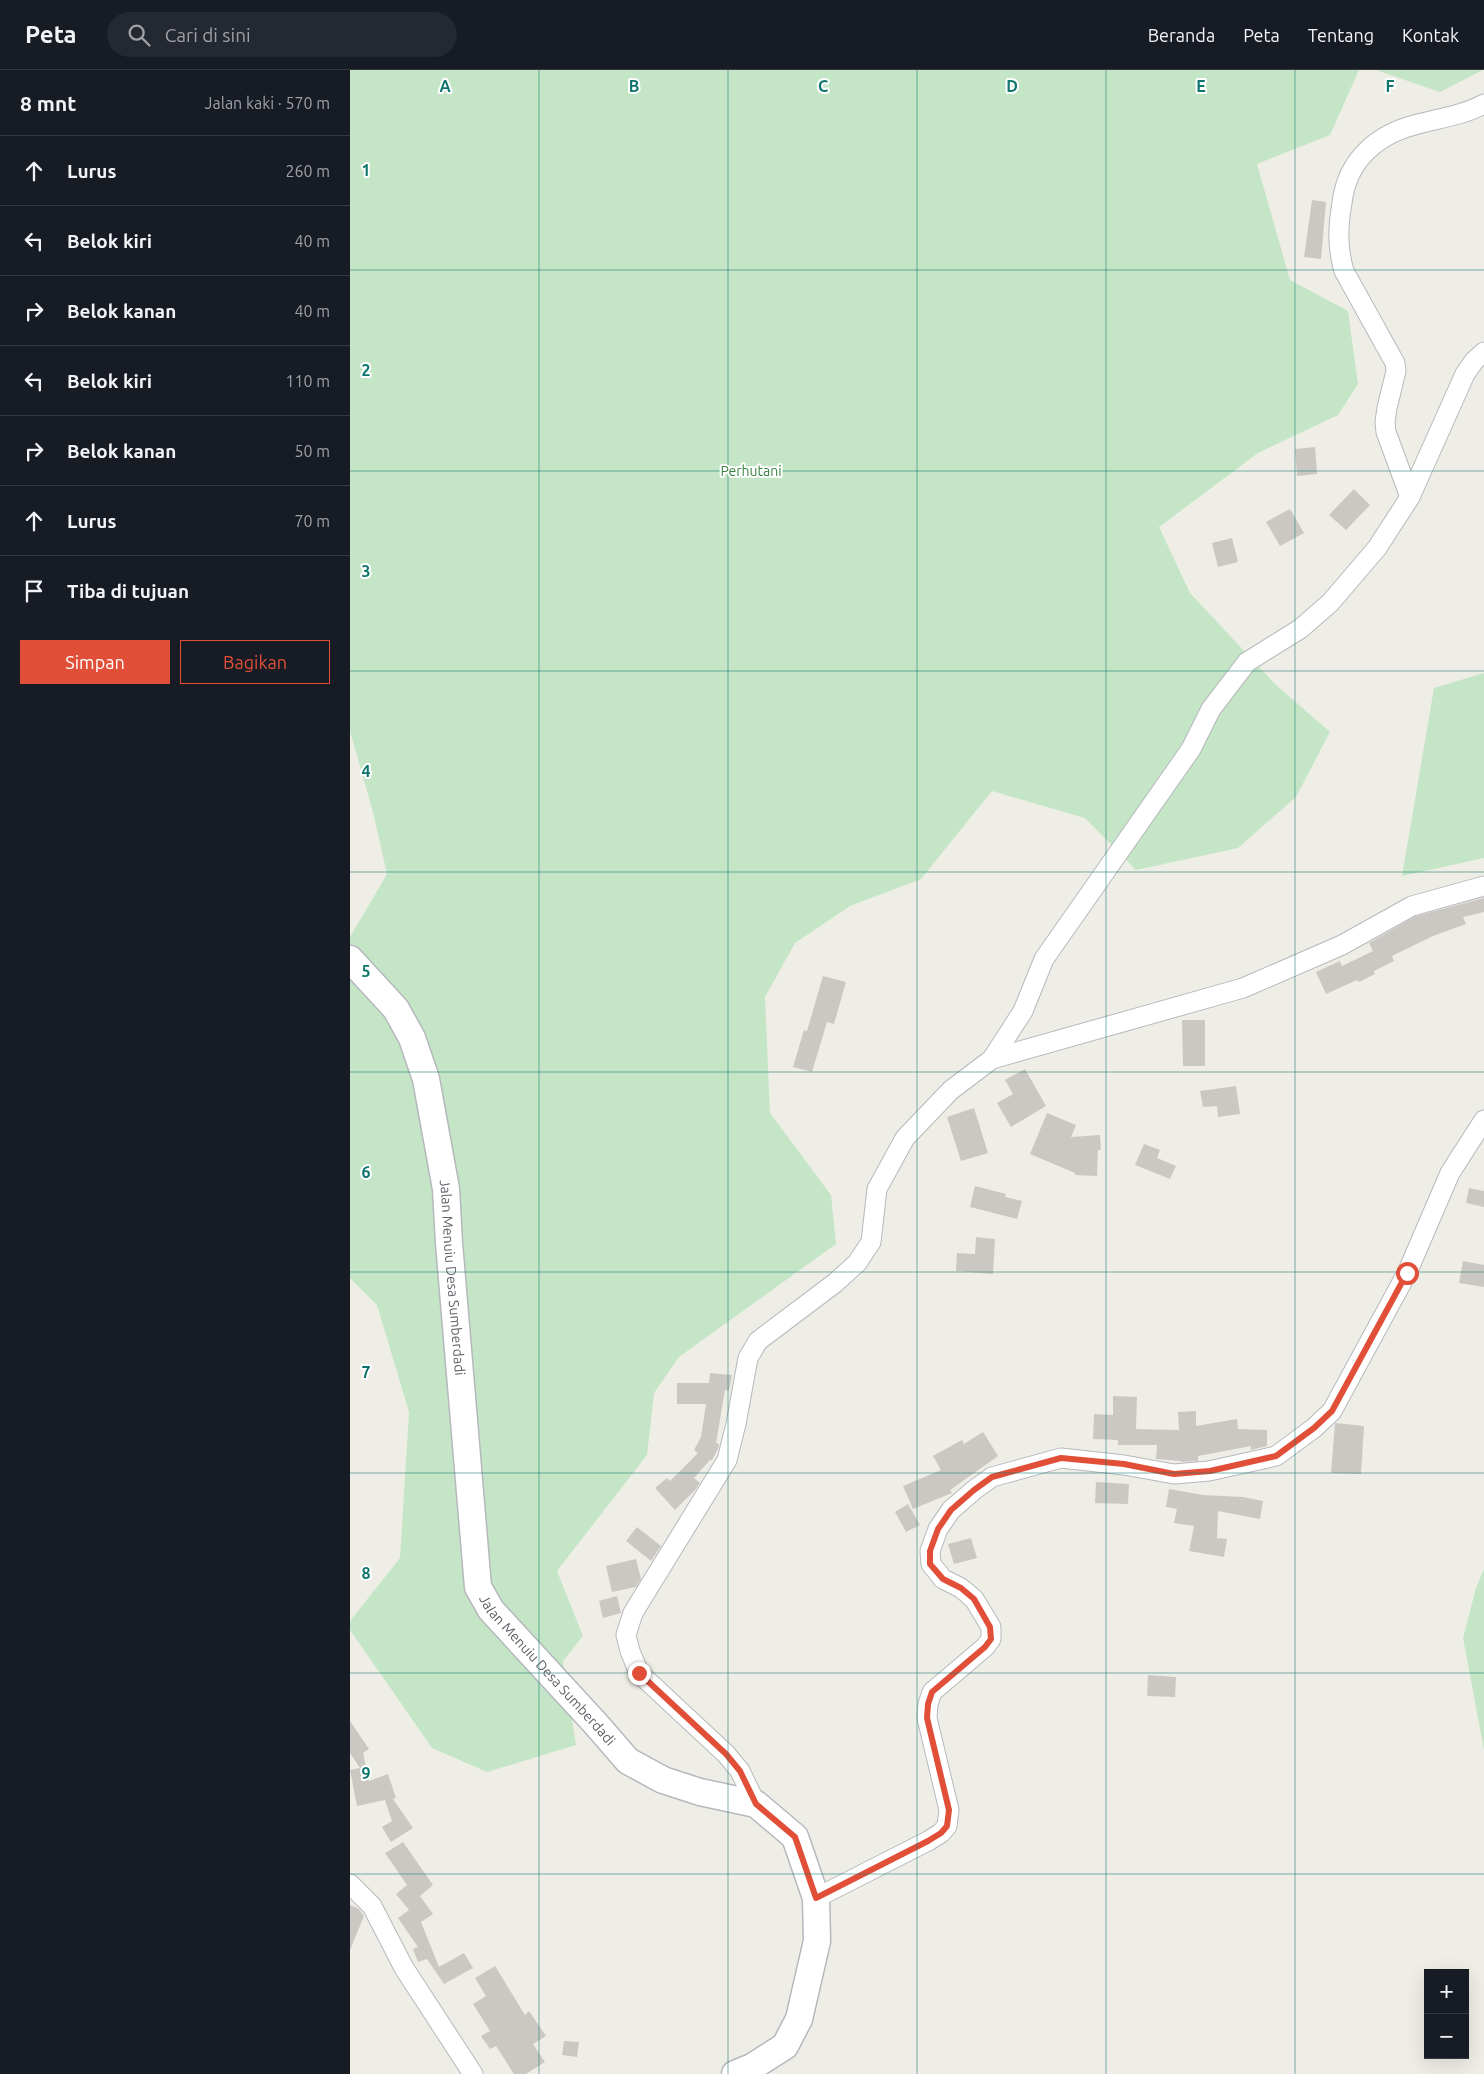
<!DOCTYPE html>
<html lang="id">
<head>
<meta charset="utf-8">
<style>
  body { margin:0; font-family:Ubuntu,sans-serif; background:#242831; color:#f1f3f6 }
  .controls { position:absolute; right:15px; bottom:15px; display:grid; overflow:hidden; border-radius:0px; box-shadow:0 5px 20px #0002 }
  .controls button { width:45px; height:45px; display:grid; place-items:center; padding:0; border:0; border-bottom:1px solid #363941; background:#171b24; color:#f1f3f6; font:25px sans-serif }
  .stop { position:absolute; width:15px; height:15px; margin:-11px; border:4px solid #e24f39; border-radius:50%; background:#fff }
  .stop.end { background:#e24f39; border-color:#fff; box-shadow:0 1px 5px #0008 }
  .list { margin:0; padding:0; list-style:none }
  h2 { display:flex; justify-content:space-between; align-items:center; height:65px; margin:0; padding:0 20px; font-size:21px }
  h2 small { font-size:16px; font-weight:400; color:#9ea1a6 }
  .list li { display:grid; grid-template-columns:32px 1fr auto; gap:15px; align-items:center; box-sizing:border-box; height:70px; padding:0 20px; border-top:1px solid #363941 }
  .list b { display:block; font-size:19px; white-space:nowrap }
  .list em { font-size:16px; font-style:normal; color:#9ea1a6 }
  .actions { display:flex; gap:10px; padding:15px 20px }
  .actions a { flex:1; padding:11px 0; border:1px solid #e24f39; border-radius:0px; text-align:center; font-size:18px; color:#e24f39 }
  .actions .main { background:#e24f39; color:#fff }
  .icon { flex:none; width:28px; height:28px; fill:none; stroke:currentColor; stroke-width:2; stroke-linecap:round; stroke-linejoin:round }
  .map { position:relative; flex:none; width:1134px; height:2004px; overflow:hidden }
  header { display:flex; align-items:center; gap:30px; box-sizing:border-box; height:70px; padding:0 25px; background:#171b24; border-bottom:1px solid #363941 }
  header strong { font-size:24px }
  nav { display:flex; gap:28px; margin-inline-start:auto; font-size:18px }
  .search { width:350px; height:45px; background:#242831; display:flex; align-items:center; gap:12px; box-sizing:border-box; padding:0 18px; border-radius:28px; color:#9ea1a6; font-size:19px }
  main { display:flex }
  aside { flex:1; background:#171b24 }
  .map>svg:first-child { display:block }
</style>
</head>
<body>
<header>
<strong>Peta</strong>
<div class="search"><svg class="icon" aria-label="search" viewBox="0 0 24 24"><circle cx="10" cy="10" r="6"/><path d="M15 15l6 6"/></svg>Cari di sini</div>
<nav><a>Beranda</a><a>Peta</a><a>Tentang</a><a>Kontak</a></nav>
</header>
<main>
<aside>
<h2>8 mnt<small>Jalan kaki · 570 m</small></h2>
<ul class="list">
<li><svg class="icon" aria-label="ahead" viewBox="0 0 24 24"><path d="M12 20V5M6 11l6-6 6 6"/></svg><div><b>Lurus</b></div><em>260 m</em></li>
<li><svg class="icon" aria-label="left" viewBox="0 0 24 24"><path d="M17 20v-9H6M10 6l-5 5 5 5"/></svg><div><b>Belok kiri</b></div><em>40 m</em></li>
<li><svg class="icon" aria-label="right" viewBox="0 0 24 24"><path d="M7 20v-9h11M14 6l5 5-5 5"/></svg><div><b>Belok kanan</b></div><em>40 m</em></li>
<li><svg class="icon" aria-label="left" viewBox="0 0 24 24"><path d="M17 20v-9H6M10 6l-5 5 5 5"/></svg><div><b>Belok kiri</b></div><em>110 m</em></li>
<li><svg class="icon" aria-label="right" viewBox="0 0 24 24"><path d="M7 20v-9h11M14 6l5 5-5 5"/></svg><div><b>Belok kanan</b></div><em>50 m</em></li>
<li><svg class="icon" aria-label="ahead" viewBox="0 0 24 24"><path d="M12 20V5M6 11l6-6 6 6"/></svg><div><b>Lurus</b></div><em>70 m</em></li>
<li><svg class="icon" aria-label="arrive" viewBox="0 0 24 24"><path d="M6 21V4h12l-3 4 3 4H6"/></svg><div><b>Tiba di tujuan</b></div></li>
</ul>
<div class="actions"><a class="main">Simpan</a><a>Bagikan</a></div>
</aside>
<div class="map">
<svg width="1134" height="2004" viewBox="0 0 1134 2004">
  <rect width="100%" height="100%" fill="#efeee6"/>
  <g fill="#c4e6c6">
    <path d="M0,0H1009L980,65L907,94L940,210L998,241L1008,314L988,345L908,383L809,457L840,523L926,615L980,662L946,727L888,778L786,800L735,748L642,721L571,809L500,836L445,873L415,927L420,1043L481,1125L486,1174L329,1287L304,1323L297,1385L207,1501L233,1566L213,1591L226,1675L137,1702L82,1678L0,1560V1551L50,1488L59,1342L27,1235L0,1208V867L37,804L23,742L0,661Z"/>
    <path d="M1026,0H1133L1090,22Z"/>
    <path d="M1134,603V788L1052,806L1084,618Z"/>
    <path d="M1134,1499V1680L1113,1568L1126,1518Z"/>
  </g>
  <g fill="#cbc8c3">
    <path d="M962,130L976,132L971,189L954,187Z"/>
    <path d="M965,377L967,404L947,406L945,379Z"/>
    <path d="M1004,419L1020,435L996,460L979,445Z"/>
    <path d="M940,439L954,463L930,476L916,452Z"/>
    <path d="M882,468L888,492L868,497L862,473Z"/>
    <path d="M1134,828V842L1113,847L1116,854L1083,866L1042,886L1044,891L1024,901L1025,904L1009,912L1007,910L976,924L966,902L990,891L992,896L1023,881L1019,873L1066,846Z"/>
    <path d="M473,906L496,912L484,954L477,952L462,1002L443,997L454,960L457,961Z"/>
    <path d="M832,950H855V996H833Z"/>
    <path d="M675,999L696,1036L661,1057L647,1033L663,1024L655,1010Z"/>
    <path d="M886,1016L890,1044L868,1047L867,1036L853,1037L850,1021Z"/>
    <path d="M624,1038L638,1083L611,1091L597,1047Z"/>
    <path d="M697,1043L726,1055L721,1067L750,1065L751,1080H748L747,1106L725,1105V1103L680,1084Z"/>
    <path d="M794,1074L810,1080L807,1088L826,1096L820,1109L785,1095Z"/>
    <path d="M625,1116L656,1124L655,1127L672,1131L667,1149L620,1137Z"/>
    <path d="M1119,1118L1134,1121V1137L1116,1133Z"/>
    <path d="M626,1167L645,1169L643,1204L606,1201L607,1183L625,1184Z"/>
    <path d="M1113,1191L1134,1195V1217L1109,1213Z"/>
    <path d="M360,1303L382,1305L379,1321L375,1320L366,1373L369,1374L368,1379L362,1390H360L344,1408L350,1413L345,1420L325,1440L305,1418L317,1408L320,1411L348,1383L344,1380L351,1367L356,1334H327V1313H359Z"/>
    <path d="M763,1326L787,1327L786,1359L829,1360L828,1342L846,1341V1356L887,1349L888,1359L917,1360V1376L901,1380V1376L848,1386V1391L831,1392V1391L806,1389L807,1375H768V1370L743,1369L744,1344L763,1345Z"/>
    <path d="M985,1353L1014,1356L1011,1404L981,1403Z"/>
    <path d="M633,1362L648,1386L600,1420L602,1423L563,1439L553,1416L591,1400L583,1386L612,1370L614,1374Z"/>
    <path d="M746,1412L779,1414L778,1434L745,1433Z"/>
    <path d="M819,1419L853,1425L893,1427L913,1431L910,1449L868,1441L867,1468L877,1469L874,1487L839,1481L844,1456L824,1453L827,1439L816,1437Z"/>
    <path d="M558,1434L570,1455L556,1462L545,1442Z"/>
    <path d="M287,1457L311,1476L301,1491L276,1471Z"/>
    <path d="M621,1468L627,1488L604,1494L598,1474Z"/>
    <path d="M286,1489L291,1509L286,1517L262,1522L256,1496Z"/>
    <path d="M267,1526L271,1543L253,1548L249,1531Z"/>
    <path d="M798,1605L826,1607L825,1627L797,1626Z"/>
    <path d="M0,1651L19,1679L13,1683L19,1711L38,1704L46,1728L43,1729L63,1758L41,1772L32,1757L42,1751L35,1730L7,1736L0,1700L10,1698L0,1683Z"/>
    <path d="M53,1772L83,1815L70,1826L83,1844L71,1852L89,1897L114,1883L123,1898L94,1914L77,1889L68,1892L63,1879L68,1877L48,1848L59,1840L46,1824L57,1815L35,1783Z"/>
    <path d="M0,1835L9,1839L14,1846L0,1880Z"/>
    <path d="M145,1896L175,1945L179,1941L196,1966L183,1974L195,1992L176,2004H164L146,1976L140,1979L131,1966L140,1961L123,1934L136,1926L125,1908Z"/>
    <path d="M214,1971L229,1972L227,1987L212,1985Z"/>
  </g>
  <g fill="none" stroke-linecap="round" stroke-linejoin="round">
    <g stroke="#b6b8bc" stroke-width="21">
      <g id="street">
        <path d="M1060,427L1036,362L1035,352L1037,338L1046,301L1045,293L994,201C987,177 988,156 992,133C997,90 1027,64 1068,54C1090,48 1114,45 1134,34"/>
        <path d="M642,989L673,941L694,889L841,679L861,639L897,592L950,559L980,533L1027,478L1060,427L1115,304L1124,291L1134,282"/>
        <path d="M406,1734L390,1701L376,1684L289,1603L280,1581L276,1565L283,1543L377,1390L386,1354L398,1288L408,1271L485,1213L507,1193L521,1172L527,1119L555,1068L601,1020L642,989L893,918L992,875L1062,836L1134,816"/>
        <path d="M0,1814L22,1836L54,1898L123,2004"/>
        <path d="M466,1828L578,1771L591,1763L597,1756L599,1740L577,1648L578,1634L582,1622L635,1577L641,1569V1557L624,1529L611,1518L593,1509L581,1494L580,1481L588,1459L601,1440L624,1420L642,1407L711,1388L774,1395L824,1404L859,1401L926,1386L964,1358L982,1341L1057,1203L1100,1103L1134,1050"/>
      </g>
    </g>
    <g stroke="#b5b8bd" stroke-width="29">
      <g id="secondary">
        <path id="s1" d="M0,889L46,939L62,968L76,1009L96,1119L99,1173L128,1517L141,1540L245,1653L278,1691L313,1710L350,1722L406,1734L445,1767L466,1828L467,1871L449,1949L435,1976L402,1997L385,2004"/>
      </g>
    </g>
    <use href="#street" stroke="#fff" stroke-width="19"/>
    <use href="#secondary" stroke="#fff" stroke-width="26"/>
  </g>
  <g fill="none" stroke-linecap="round" stroke-linejoin="round">
    <path stroke="#e24f39" stroke-width="6" d="M289,1603L376,1684L390,1701L406,1734L445,1767L466,1828L578,1771L591,1763L597,1756L599,1740L577,1648L578,1634L582,1622L635,1577L641,1569L640,1557L624,1529L611,1518L593,1509L580,1494V1481L588,1459L601,1440L624,1420L642,1407L711,1388L774,1394L824,1404L860,1401L926,1386L964,1358L982,1341L1057,1203"/>
  </g>
  <path fill="none" stroke="#0f766e" stroke-width="1" stroke-opacity="0.55" d="M189,0V2004M378,0V2004M567,0V2004M756,0V2004M945,0V2004M0,200H1134M0,401H1134M0,601H1134M0,802H1134M0,1002H1134M0,1202H1134M0,1403H1134M0,1603H1134M0,1804H1134"/>
  <g text-anchor="middle" stroke-width="4" stroke-linejoin="round" paint-order="stroke">
    <g font-size="14" fill="#388240" stroke="#fff">
      <text x="401" y="406">Perhutani</text>
    </g>
    <g font-size="14" fill="#5e6166" stroke="#fff">
      <text dy="5" stroke="none"><textPath href="#s1" startOffset="345">Jalan Menuiu Desa Sumberdadi</textPath></text>
      <text dy="5" stroke="none"><textPath href="#s1" startOffset="764">Jalan Menuiu Desa Sumberdadi</textPath></text>
    </g>
  </g>
  <g font-size="16" text-anchor="middle" font-weight="bold" fill="#0f766e" stroke="#fff" stroke-width="4" stroke-linejoin="round" paint-order="stroke">
    <text x="95" y="22">A</text>
    <text x="284" y="22">B</text>
    <text x="473" y="22">C</text>
    <text x="662" y="22">D</text>
    <text x="851" y="22">E</text>
    <text x="1040" y="22">F</text>
    <text x="16" y="106">1</text>
    <text x="16" y="306">2</text>
    <text x="16" y="507">3</text>
    <text x="16" y="707">4</text>
    <text x="16" y="907">5</text>
    <text x="16" y="1108">6</text>
    <text x="16" y="1308">7</text>
    <text x="16" y="1509">8</text>
    <text x="16" y="1709">9</text>
  </g>
</svg>
<div class="controls">
<button>+</button>
<button>−</button>
</div>
<div class="stop" style="left:1057px;top:1203px"></div>
<div class="stop end" style="left:289px;top:1603px"></div>
</div>
</main>
</body>
</html>
